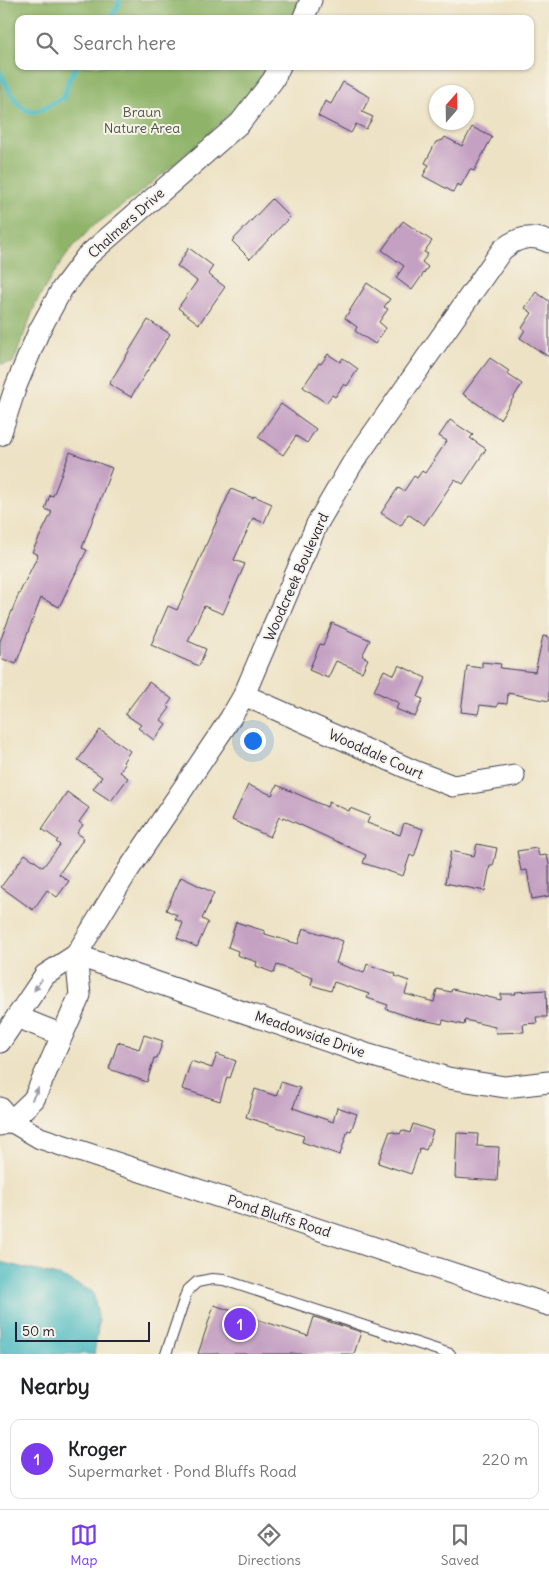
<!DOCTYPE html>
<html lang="en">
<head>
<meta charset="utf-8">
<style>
  body { margin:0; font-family:Delius,sans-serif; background:#f6f6f6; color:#202124 }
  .compass { position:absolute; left:429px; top:85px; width:45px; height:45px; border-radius:50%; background:#fff; box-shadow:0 1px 4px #0004; rotate:20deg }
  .scale { position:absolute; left:15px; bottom:12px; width:135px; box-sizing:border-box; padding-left:5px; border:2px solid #22223b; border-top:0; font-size:14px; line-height:18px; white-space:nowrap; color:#22223b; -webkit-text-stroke:4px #f7f3e8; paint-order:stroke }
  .you { position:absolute; left:252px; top:740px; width:18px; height:18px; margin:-12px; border:4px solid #fff; border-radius:50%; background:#1a73e8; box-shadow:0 0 0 8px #1a73e833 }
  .badge { display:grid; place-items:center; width:32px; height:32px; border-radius:50%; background:#7c3aed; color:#fff; font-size:16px; font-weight:700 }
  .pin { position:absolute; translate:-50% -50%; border:2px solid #fff; box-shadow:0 1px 5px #0006 }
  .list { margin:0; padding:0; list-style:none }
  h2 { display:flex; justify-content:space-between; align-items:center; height:65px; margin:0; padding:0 20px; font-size:21px }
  h2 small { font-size:16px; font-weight:400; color:#757577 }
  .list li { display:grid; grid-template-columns:32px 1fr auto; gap:15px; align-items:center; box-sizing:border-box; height:80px; margin:0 10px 10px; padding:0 10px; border:1px solid #e0e0e0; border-radius:10px }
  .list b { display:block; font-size:19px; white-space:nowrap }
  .list p { margin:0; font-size:16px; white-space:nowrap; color:#757577 }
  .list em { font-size:16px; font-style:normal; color:#757577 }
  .icon { flex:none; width:28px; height:28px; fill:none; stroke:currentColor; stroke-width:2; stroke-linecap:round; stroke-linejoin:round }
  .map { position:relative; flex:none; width:549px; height:1354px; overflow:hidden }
  .search { position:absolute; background:#fff; box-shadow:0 1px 4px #0004; left:15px; right:15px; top:15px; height:55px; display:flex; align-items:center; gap:12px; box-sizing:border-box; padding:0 18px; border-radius:10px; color:#757577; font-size:19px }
  .sheet { height:155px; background:#fff }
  nav { display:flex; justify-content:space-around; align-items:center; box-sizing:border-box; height:70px; border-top:1px solid #e0e0e0; background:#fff; font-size:14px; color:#757577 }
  nav a { display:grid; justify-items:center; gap:2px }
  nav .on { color:#7c3aed }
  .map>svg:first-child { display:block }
</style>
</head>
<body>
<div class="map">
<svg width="549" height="1354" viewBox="0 0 549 1354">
  <rect width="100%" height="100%" fill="#f7f3e8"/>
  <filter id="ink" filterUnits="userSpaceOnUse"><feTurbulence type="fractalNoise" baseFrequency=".02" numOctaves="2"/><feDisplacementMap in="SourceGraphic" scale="10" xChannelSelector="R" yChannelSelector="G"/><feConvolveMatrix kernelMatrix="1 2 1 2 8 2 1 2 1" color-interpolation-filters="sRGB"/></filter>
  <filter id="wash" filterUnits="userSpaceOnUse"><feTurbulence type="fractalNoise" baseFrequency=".0096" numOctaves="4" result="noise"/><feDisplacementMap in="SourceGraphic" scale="20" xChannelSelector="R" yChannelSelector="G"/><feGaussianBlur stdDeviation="1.12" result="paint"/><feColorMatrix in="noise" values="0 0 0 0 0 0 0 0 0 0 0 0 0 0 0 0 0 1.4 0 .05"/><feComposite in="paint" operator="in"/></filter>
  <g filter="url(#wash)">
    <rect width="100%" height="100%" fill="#ede2c4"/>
    <path fill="#8fb469" stroke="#586b52" d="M0,0H301L293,19H19V66H268L252,91L222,121L177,162L133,198L92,227L71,249L52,276L36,303L13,363L2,364L0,363Z"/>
    <path fill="#4ab9c0" stroke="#366e7e" d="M0,1262L62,1277L93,1292L99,1321L94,1354H0Z"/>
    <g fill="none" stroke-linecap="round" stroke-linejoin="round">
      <g stroke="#4ab9c0" stroke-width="5.5">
        <path d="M110,19L118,6L119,0"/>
        <path d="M0,73C8,86 19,118 39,110C48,107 55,101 64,98L69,79L77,66"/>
      </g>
    </g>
    <g id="blocks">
      <g fill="#c4a0c3">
        <path d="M343,82L370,97L362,112L373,117L366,129L356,124L351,133L318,116L325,101L331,104Z"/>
        <path d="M472,127L492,137L474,171L470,169L461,186L457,184L453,192L423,176L429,165L425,163L436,142L443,140L445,137L462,146Z"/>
        <path d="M272,199L290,217L250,259L232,241Z"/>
        <path d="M403,221L432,241L424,252L428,254L422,262L428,267L412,290L396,278L404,266L382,250Z"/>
        <path d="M189,248L213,266L208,274L225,287L199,324L178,308L197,281L177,266Z"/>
        <path d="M367,283L390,299L384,307L388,309L379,322L386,328L375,344L355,331L357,327L345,318Z"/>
        <path d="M536,292L549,301V357L520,338L525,330L522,328L532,313L525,308Z"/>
        <path d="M148,320L170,334L131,397L109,384Z"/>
        <path d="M328,354L340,362L343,358L358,369L347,386L344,384L335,397L332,395L326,403L303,387L319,363L321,364Z"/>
        <path d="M490,358L509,371L507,374L522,384L500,419L463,394Z"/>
        <path d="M281,404L316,429L307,443L296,436L283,455L258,437Z"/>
        <path d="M450,420L473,435L470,438L486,449L463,484L455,479L424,525L408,514L401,526L381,513L398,488L404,491L414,476L417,478L422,471L425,473L447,441L439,436Z"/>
        <path d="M70,452L112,468L82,548L87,550L59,607L41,598L16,664L0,658V641L18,596L38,555L32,552L52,512L45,509L50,495L53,496Z"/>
        <path d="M231,489L253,498L254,496L272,504L264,523L253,518L234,560L245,564L223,614L204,606L188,641L206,649L199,666L151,645L168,606L177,610Z"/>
        <path d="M332,623L370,640L362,656L368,659L362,672L336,661L328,678L309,670L320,644L323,645Z"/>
        <path d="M543,636L549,637V701L508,693L507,704L498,703L497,707L480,705L478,714L461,712L467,666L482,668V662L501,664L500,668L535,672Z"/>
        <path d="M399,665L426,678L418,697L423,699L415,717L396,709L399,703L374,691L384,670L394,675Z"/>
        <path d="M149,682L172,699L167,706L170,708L161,720L166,724L154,740L138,728L141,725L125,714Z"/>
        <path d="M100,730L130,751L123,762L125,764L120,772L128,778L111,801L93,789L102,777L78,760Z"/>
        <path d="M248,785L272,795L277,785L327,807L329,802L349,811L350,808L370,816L367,823L400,835L404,823L423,829L414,857L410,855L403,876L363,863L366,855L283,817L282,819L279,817L270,837L232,820Z"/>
        <path d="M67,792L89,808L79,822L83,825L77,833L84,838L59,874L69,881L57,897L47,890L33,910L1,887L25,854L43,867L60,845L56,842L58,840L42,829Z"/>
        <path d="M477,844L497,848L493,866H490L485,891L445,883L451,851L474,856Z"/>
        <path d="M537,848L539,856L547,855L549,864V896L532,899L527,870L521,871L517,851Z"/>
        <path d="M181,877L214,893L202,919L208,922L197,947L177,938L183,923L175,919L177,915L166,910Z"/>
        <path d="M236,922L265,931V934L298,944L303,928L343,941L336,963L364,973L367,964L396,974L395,976L409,981L405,994L434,1002L437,989L451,992L452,989L501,1000V994H516L515,992L546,990L547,1017H536L537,1023L523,1024L524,1032L496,1033L495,1027L465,1020L464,1025L443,1020L442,1024L413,1018L386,1009L388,1005L367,998L369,994L334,982L331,991L311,985L313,978L277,965L274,973L256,966L257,962L237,955L238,951L228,947Z"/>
        <path d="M144,1035L163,1041L157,1058H154L147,1082L109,1069L118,1042L139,1049Z"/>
        <path d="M217,1054L236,1061L230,1078L227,1077L220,1101L182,1089L191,1061L212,1068Z"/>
        <path d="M281,1082L300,1088L293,1108L333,1122L337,1107L357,1114L351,1131L348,1130L340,1155L302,1142L304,1136L246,1117L255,1089L276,1096Z"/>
        <path d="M413,1124L433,1131L426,1150L420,1148L411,1174L378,1163L390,1131L400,1134L402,1130L410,1133Z"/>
        <path d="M457,1133L478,1134L477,1146L499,1147L497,1181L455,1178Z"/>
        <path d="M214,1305L308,1336L314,1317L361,1332L354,1354H198Z"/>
      </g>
    </g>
  </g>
  <g filter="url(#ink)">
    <use href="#blocks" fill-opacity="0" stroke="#403f50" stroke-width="1"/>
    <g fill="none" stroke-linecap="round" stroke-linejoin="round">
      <g stroke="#403f50" stroke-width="12">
        <path id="lane" d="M166,1354L187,1291L197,1282L212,1279L224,1280L450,1354"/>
      </g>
      <g stroke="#403f50" stroke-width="23">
        <g id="street">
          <path d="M303,19L311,0"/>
          <path d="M0,435L16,386L39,331L62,289L86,257L240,123L273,80L280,66"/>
          <path d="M244,695L414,771L453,786L514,776"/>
          <path d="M76,955L366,1054L448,1078L505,1087L549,1082"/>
          <path d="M17,1017L62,1035"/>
          <path d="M0,1042L45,975L76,955L127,872L230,719L244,695L317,524L352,464L502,250C517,237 531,234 549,242"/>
          <path d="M0,1108L11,1121L40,1138L549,1305"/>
          <path d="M0,1125L11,1121L34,1099L80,995L76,955"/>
        </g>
      </g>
      <use href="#lane" stroke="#fff" stroke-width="10"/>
      <use href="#street" stroke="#fff" stroke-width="21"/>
    </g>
    <defs><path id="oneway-solid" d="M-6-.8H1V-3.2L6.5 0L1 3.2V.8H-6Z" transform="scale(1.25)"/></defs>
    <g fill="#9c9ca7">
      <use href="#oneway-solid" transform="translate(38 985) rotate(124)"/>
      <use href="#oneway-solid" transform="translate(35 1094) rotate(-62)"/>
    </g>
  </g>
  <g text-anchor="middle" stroke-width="4" stroke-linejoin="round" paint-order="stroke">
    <g font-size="14" fill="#4e574e" stroke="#f7f3e8">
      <text x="142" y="117">Braun<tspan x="142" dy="16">Nature Area</tspan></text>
    </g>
    <g font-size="14" fill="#22223b" stroke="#f7f3e8">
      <text transform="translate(126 223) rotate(-42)" y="5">Chalmers Drive</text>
      <text transform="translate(296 577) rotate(-66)" y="5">Woodcreek Boulevard</text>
      <text transform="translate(376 754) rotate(24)" y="5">Wooddale Court</text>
      <text transform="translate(310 1034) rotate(19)" y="5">Meadowside Drive</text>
      <text transform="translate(279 1216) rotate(18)" y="5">Pond Bluffs Road</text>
    </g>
  </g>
</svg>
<svg class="compass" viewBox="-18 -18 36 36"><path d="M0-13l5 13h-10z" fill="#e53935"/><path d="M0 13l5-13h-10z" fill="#757577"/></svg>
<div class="scale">50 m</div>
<div class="you"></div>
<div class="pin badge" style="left:240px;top:1324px">1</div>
<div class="search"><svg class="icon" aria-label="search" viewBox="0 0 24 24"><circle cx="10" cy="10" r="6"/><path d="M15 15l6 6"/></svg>Search here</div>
</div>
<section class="sheet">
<h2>Nearby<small></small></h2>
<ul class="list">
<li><span class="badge">1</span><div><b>Kroger</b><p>Supermarket · Pond Bluffs Road</p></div><em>220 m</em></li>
</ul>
</section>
<nav>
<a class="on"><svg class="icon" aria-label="map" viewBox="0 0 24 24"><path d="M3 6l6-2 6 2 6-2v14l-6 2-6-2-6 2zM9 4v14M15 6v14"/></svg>Map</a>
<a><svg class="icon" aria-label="directions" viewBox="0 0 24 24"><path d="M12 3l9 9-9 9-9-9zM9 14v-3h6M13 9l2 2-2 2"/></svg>Directions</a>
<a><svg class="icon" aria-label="saved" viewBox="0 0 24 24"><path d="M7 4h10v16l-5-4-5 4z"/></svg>Saved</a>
</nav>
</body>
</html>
